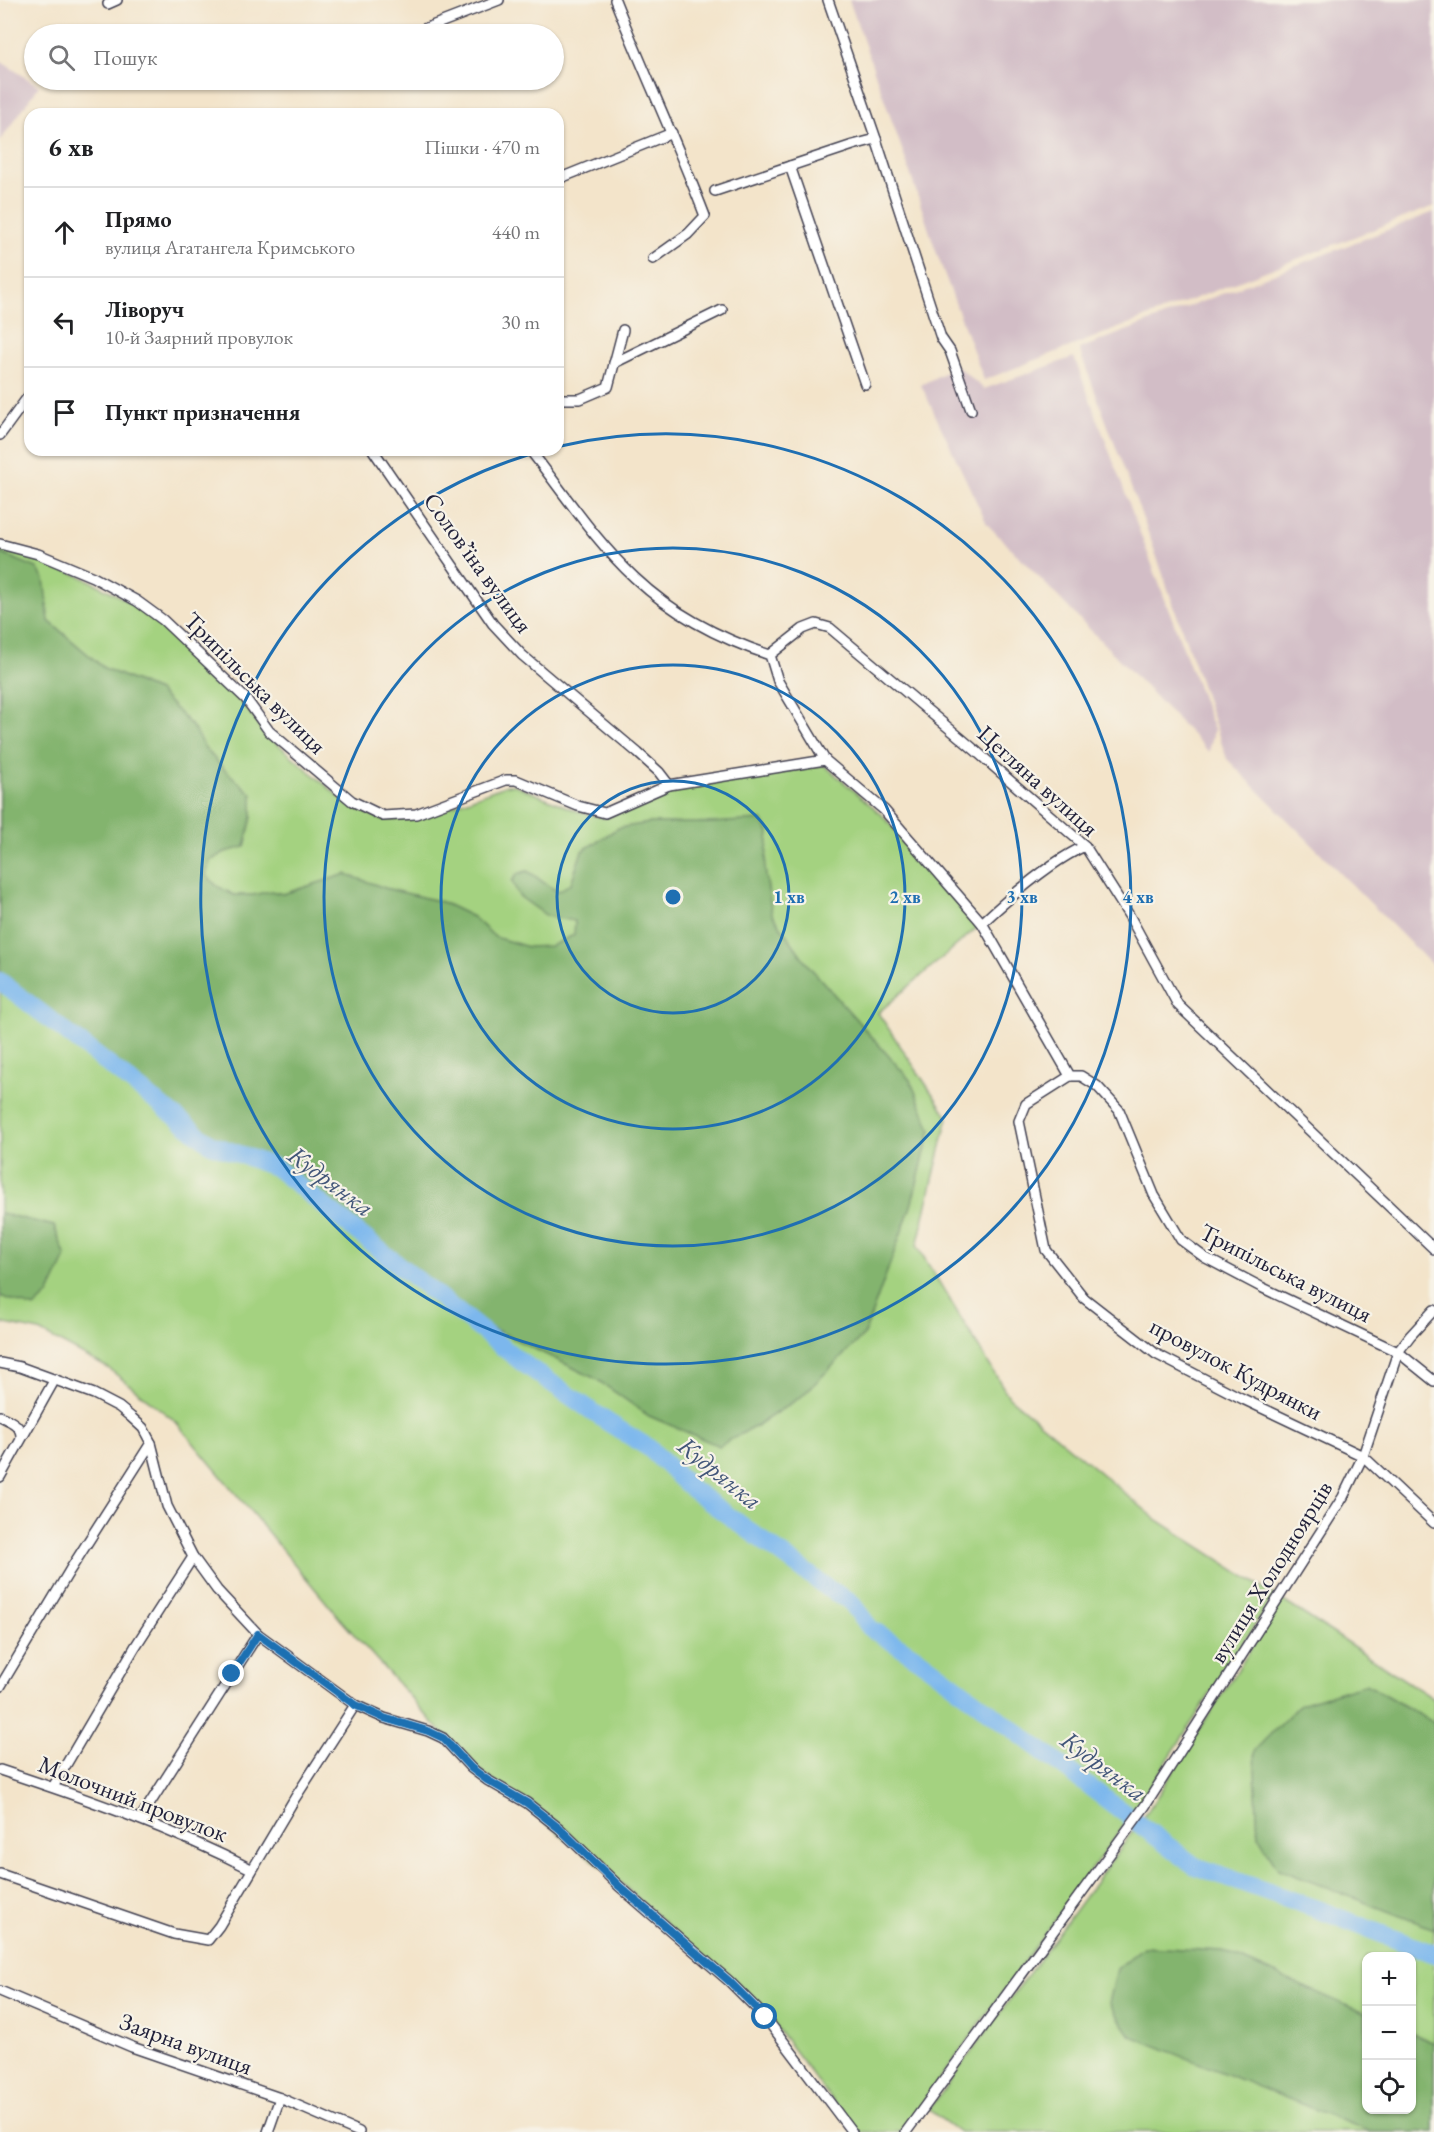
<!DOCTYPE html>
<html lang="uk">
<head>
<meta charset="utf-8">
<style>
  body { margin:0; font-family:"EB Garamond",serif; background:#f6f6f6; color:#202124 }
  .controls { position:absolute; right:18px; bottom:18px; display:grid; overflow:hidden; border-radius:12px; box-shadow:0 2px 4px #0004 }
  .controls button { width:54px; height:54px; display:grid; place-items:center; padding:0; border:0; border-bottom:2px solid #e0e0e0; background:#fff; color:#202124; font:30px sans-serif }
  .stop { position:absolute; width:18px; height:18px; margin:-14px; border:4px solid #1f6fb2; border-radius:50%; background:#fff }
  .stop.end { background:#1f6fb2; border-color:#fff; box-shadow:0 2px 6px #0008 }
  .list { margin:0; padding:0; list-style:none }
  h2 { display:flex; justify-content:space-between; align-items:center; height:78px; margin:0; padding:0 24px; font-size:26px }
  h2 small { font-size:20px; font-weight:400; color:#757577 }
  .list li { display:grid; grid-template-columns:39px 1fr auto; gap:18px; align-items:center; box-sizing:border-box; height:90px; padding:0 24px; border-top:2px solid #e0e0e0 }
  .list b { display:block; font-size:22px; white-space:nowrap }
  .list p { margin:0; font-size:20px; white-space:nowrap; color:#757577 }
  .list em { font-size:20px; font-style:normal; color:#757577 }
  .icon { flex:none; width:33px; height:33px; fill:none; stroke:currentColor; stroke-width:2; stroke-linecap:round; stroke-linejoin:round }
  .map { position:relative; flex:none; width:1434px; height:2132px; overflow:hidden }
  .search { position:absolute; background:#fff; box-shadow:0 2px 4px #0004; left:24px; top:24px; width:540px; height:66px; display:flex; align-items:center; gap:15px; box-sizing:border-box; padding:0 21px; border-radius:33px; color:#757577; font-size:22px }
  .panel { position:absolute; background:#fff; box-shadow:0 2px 4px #0004; left:24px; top:108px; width:540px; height:348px; border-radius:18px }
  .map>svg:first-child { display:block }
</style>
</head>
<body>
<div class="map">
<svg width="1434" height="2132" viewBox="0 0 1434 2132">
  <rect width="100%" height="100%" fill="#f7f3e8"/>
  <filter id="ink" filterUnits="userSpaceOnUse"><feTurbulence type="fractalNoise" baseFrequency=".0167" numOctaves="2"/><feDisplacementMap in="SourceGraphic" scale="12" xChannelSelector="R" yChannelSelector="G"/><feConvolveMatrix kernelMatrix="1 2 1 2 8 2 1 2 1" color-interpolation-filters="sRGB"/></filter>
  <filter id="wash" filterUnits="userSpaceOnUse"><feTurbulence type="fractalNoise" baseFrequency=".008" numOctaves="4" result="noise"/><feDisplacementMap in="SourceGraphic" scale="24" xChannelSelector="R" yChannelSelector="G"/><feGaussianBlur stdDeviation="1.35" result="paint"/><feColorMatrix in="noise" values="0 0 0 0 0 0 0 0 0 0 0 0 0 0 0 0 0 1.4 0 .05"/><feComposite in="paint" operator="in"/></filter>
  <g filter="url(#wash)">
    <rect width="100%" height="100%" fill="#f3e4ca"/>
    <g fill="#d2bdc6">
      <path d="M849,0H1434V206L984,380L937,254L904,155Z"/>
      <path d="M0,61L39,86L0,141Z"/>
      <path d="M1434,212V967L1227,759L1152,543L1079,349Z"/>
      <path d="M1074,357L1214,730L1209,752L987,524L921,385L957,366L984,389Z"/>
    </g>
    <g fill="#a4d280" stroke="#637a5e" stroke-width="1.5" fill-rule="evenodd">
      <path d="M0,549L36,558L91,581L135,605L160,623L242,702L266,734L349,805L382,820L417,819L507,785H515L577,811L605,818L671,789L824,765L881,814L979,926L878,1013L948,1117L917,1246L1009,1397L1156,1519L1274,1595L1140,1803L901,2132H856L767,2015L621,1883L473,1765L454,1746L341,1620L176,1422L108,1368L39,1331L0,1323Z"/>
      <path d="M1282,1600L1434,1699V2132H959L929,2110L1149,1809ZM1366,1956H1412V2110H1366Z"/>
    </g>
    <g fill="#83b46e" stroke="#526b54" stroke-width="1.5">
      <path d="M0,553L37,568L44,579L49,621L104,668L158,691L192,726L205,748L223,768L252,794V817L245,847L225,852L210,861L206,875L217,886L234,895H253L271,891L283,894L346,874L385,888L442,902L473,917L495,937L528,947L551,946L574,935L575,921L547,916L519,896L512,881L517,874L527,871C539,877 546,887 559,891L571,883L582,851L618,828L649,823H709L762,820L769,832L765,869L772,914L808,965L910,1080L931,1129L911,1206L864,1335L801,1397L756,1426L719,1446L649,1416L596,1379L461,1313L306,1186L281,1168L211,1139L0,978Z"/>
      <path d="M0,1213L54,1226L66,1257L48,1295L34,1308L0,1296Z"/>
      <path d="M1366,1684L1434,1723V1929L1278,1869L1258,1836L1254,1751L1300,1704Z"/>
      <path d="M1143,1947L1223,1951L1366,2014V2110H1412V2033L1434,2043V2132H1371L1131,2036L1109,2003L1117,1969Z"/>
    </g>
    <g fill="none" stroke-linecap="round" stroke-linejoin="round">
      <path stroke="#7cb7ed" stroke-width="18" d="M0,981L211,1144L275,1167L520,1361L609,1423L649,1448L692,1489L829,1589L850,1601L870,1628L922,1661L1195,1866L1314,1908L1434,1954"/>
    </g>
  </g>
  <g filter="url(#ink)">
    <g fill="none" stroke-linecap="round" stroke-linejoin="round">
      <g stroke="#413f50" stroke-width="12">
        <g id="street">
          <path d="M615,0C644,73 677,143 705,216L688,234L653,259"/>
          <path d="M828,0L876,139L941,338L950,351L971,410"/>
          <path d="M108,4L117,0"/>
          <path d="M411,34L499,0"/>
          <path d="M790,166L865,384"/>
          <path d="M558,179L672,133"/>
          <path d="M715,191L853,145L876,139"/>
          <path d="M614,363L722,310"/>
          <path d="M558,399H580L608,387L623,330"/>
          <path d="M0,435L30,394"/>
          <path d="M373,450L493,624L522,655L638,753L659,772L669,785"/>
          <path d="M530,450C564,493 595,541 635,578C672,613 721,639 770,655L778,681L825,760"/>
          <path d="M0,544L38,554L93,577L137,601L163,620L246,699L269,731L352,801L383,816L416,814L506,780H516L578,806L605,813L669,785L825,760L884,810L982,923L1070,1076H1081L1097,1086L1119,1110L1154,1195L1181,1240L1204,1257L1261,1287L1398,1352L1434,1381"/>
          <path d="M770,655L803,629L816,624L830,628L976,751L1085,846L1130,917L1178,1005L1434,1249"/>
          <path d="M982,923C1009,898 1051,861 1085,846"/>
          <path d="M1070,1076L1026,1104L1019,1121L1046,1250L1084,1298L1156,1354L1243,1399L1363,1456L1434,1523"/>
          <path d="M0,1363L20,1367L94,1394L119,1407L131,1417L143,1428L151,1443L167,1506L193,1557L217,1590L258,1634L355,1705L384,1718L428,1731L443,1738L471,1768L487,1780L527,1803L560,1829L619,1886L729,1981L765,2017L852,2132"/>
          <path d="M0,1416C10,1421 22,1425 21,1438"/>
          <path d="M0,1477L55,1379"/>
          <path d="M0,1687L70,1570L151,1443"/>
          <path d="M0,1770C85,1798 171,1828 251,1869"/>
          <path d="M53,1787L135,1647L193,1557"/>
          <path d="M140,1819L258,1634"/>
          <path d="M0,1874L174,1934L208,1940L219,1926L295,1798L355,1705"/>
          <path d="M0,1991L132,2047L280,2098L359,2132"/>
          <path d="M268,2132L280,2098"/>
          <path d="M906,2132L1145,1806L1343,1497L1363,1456L1398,1352L1410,1336L1434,1310"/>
        </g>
      </g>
      <use href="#street" stroke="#fff" stroke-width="9"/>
    </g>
  </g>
  <g fill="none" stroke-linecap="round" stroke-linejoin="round" filter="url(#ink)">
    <path stroke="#1f6fb2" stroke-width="8" d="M232,1674L258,1634L355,1705L384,1718L428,1731L443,1738L471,1768L487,1780L527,1803L560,1829L619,1886L729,1981L765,2017"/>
  </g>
  <g fill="none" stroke="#1f6fb2" stroke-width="3">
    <circle cx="673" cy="897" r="116"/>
    <circle cx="673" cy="897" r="232"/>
    <circle cx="673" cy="897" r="349"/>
    <path d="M561 446A465 465 0 1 1 545 450"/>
  </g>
  <g text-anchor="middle" stroke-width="4.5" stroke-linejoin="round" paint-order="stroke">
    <g font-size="24" fill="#22223b" stroke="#f7f3e8">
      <text transform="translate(478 563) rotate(54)" y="8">Соловʼїна вулиця</text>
      <text transform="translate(255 683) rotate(45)" y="8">Трипільська вулиця</text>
      <text transform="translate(1038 781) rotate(42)" y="8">Цегляна вулиця</text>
      <text transform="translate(1286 1273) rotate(27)" y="8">Трипільська вулиця</text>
      <text transform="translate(1236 1369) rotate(28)" y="8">провулок Кудрянки</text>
      <text transform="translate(1271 1572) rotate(-58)" y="8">вулиця Холодноярців</text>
      <text transform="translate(133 1799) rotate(21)" y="8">Молочний провулок</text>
      <text transform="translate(186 2044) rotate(20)" y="8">Заярна вулиця</text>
    </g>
    <g font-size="26" font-style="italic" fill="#425679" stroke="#f7f3e8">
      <text transform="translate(331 1181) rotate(37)" y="9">Кудрянка</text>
      <text transform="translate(720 1473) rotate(39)" y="9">Кудрянка</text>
      <text transform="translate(1104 1766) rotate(37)" y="9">Кудрянка</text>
    </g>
  </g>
  <circle cx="673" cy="897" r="9" fill="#1f6fb2" stroke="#f7f3e8" stroke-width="3"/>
  <g font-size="18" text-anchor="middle" font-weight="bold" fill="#1f6fb2" stroke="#f7f3e8" stroke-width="4.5" stroke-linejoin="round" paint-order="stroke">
    <text x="789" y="903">1 хв</text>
    <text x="905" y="903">2 хв</text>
    <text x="1022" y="903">3 хв</text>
    <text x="1138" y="903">4 хв</text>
  </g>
</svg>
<div class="controls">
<button>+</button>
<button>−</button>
<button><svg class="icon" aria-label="locate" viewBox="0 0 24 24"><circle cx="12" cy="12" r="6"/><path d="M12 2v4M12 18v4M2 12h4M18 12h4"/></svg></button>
</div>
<div class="stop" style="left:765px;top:2017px"></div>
<div class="stop end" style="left:232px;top:1674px"></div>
<div class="search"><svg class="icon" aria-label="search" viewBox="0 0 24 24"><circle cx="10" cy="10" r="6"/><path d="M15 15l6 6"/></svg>Пошук</div>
<section class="panel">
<h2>6 хв<small>Пішки · 470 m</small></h2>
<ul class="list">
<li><svg class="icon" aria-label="ahead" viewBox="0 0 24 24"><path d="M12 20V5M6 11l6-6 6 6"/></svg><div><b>Прямо</b><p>вулиця Агатангела Кримського</p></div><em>440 m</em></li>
<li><svg class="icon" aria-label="left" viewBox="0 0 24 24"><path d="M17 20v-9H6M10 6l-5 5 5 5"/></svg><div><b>Ліворуч</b><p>10-й Заярний провулок</p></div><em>30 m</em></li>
<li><svg class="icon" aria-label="arrive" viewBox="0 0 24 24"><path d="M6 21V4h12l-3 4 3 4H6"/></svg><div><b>Пункт призначення</b></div></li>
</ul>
</section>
</div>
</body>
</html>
